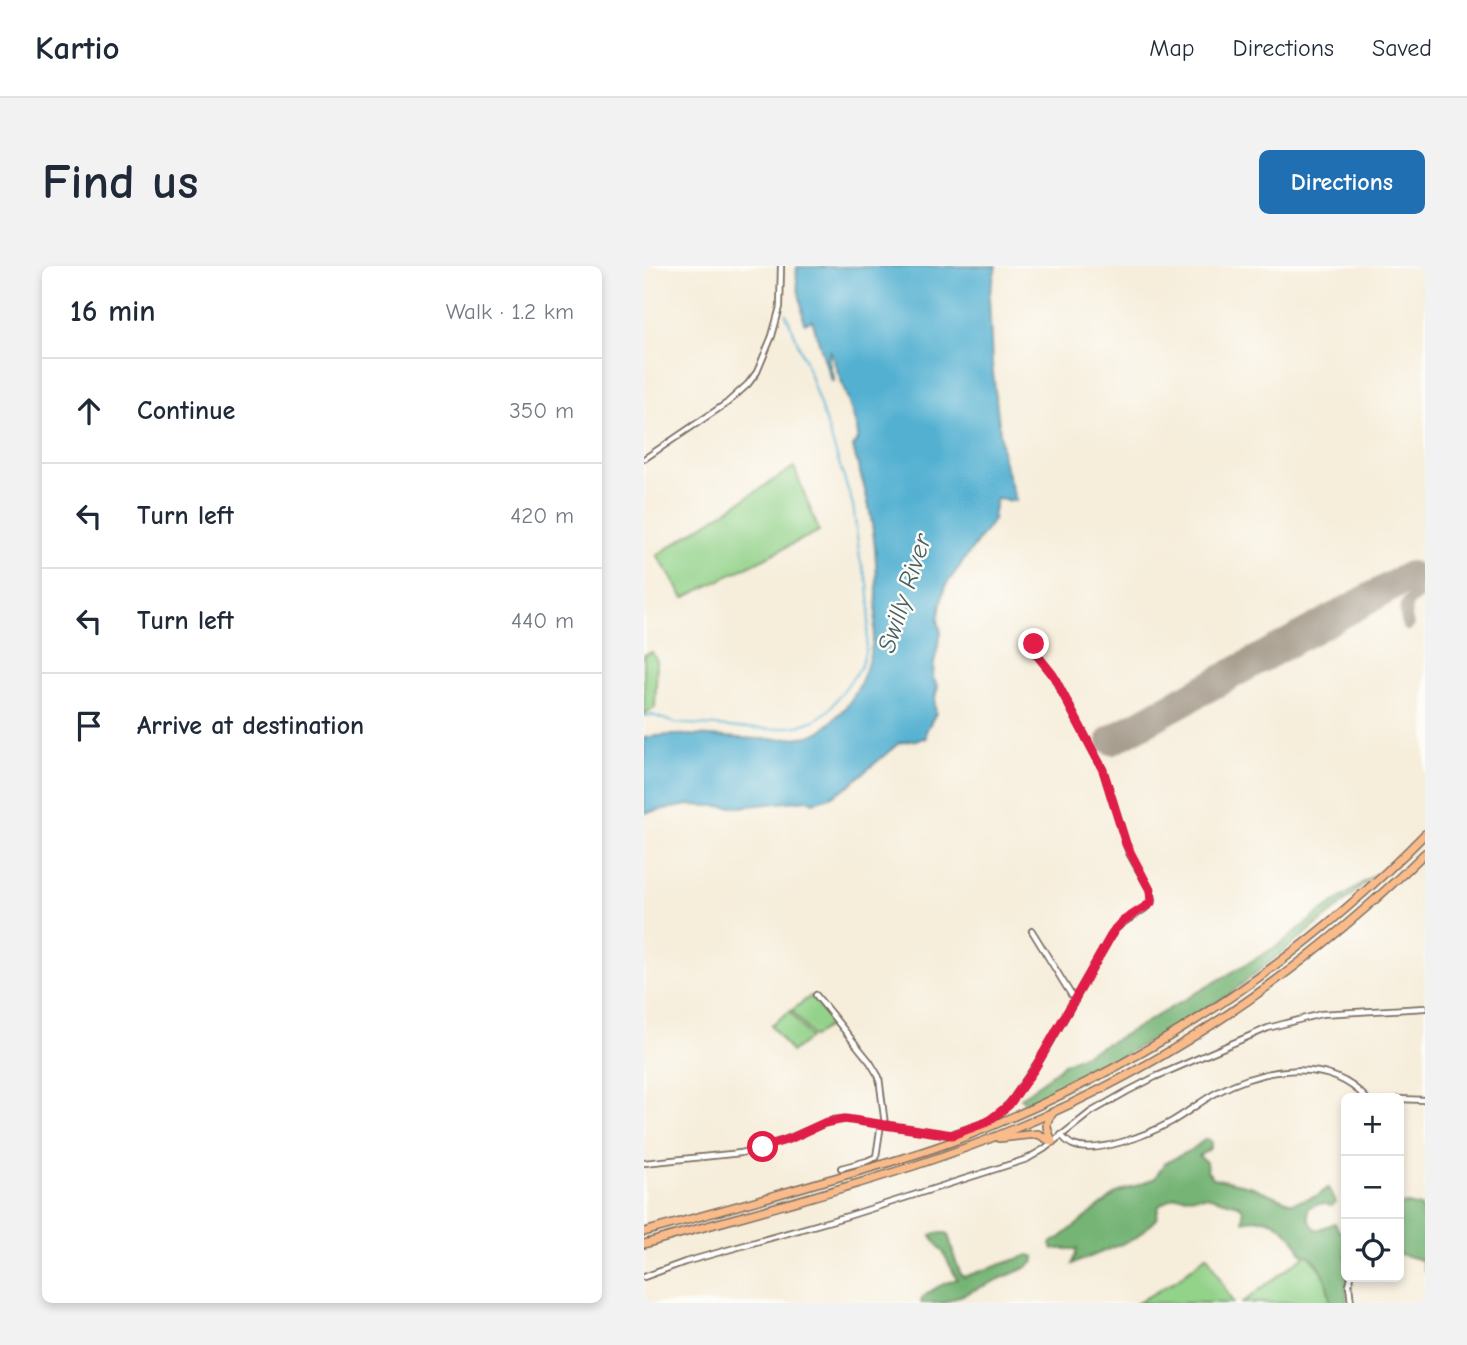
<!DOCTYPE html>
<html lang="en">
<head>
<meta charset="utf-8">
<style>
  body { margin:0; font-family:"Comic Neue",sans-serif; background:#f2f2f3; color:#1f2937 }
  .controls { position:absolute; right:21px; bottom:21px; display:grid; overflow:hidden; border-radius:10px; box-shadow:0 4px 10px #0003 }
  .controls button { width:63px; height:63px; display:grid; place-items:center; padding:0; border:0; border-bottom:2px solid #e0e1e3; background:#fff; color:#1f2937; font:35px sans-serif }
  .stop { position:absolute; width:21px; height:21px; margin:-16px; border:5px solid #e11d48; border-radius:50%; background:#fff }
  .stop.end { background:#e11d48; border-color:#fff; box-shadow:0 2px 7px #0008 }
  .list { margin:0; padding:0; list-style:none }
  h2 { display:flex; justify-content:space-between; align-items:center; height:91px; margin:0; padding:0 28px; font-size:30px }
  h2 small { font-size:23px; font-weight:400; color:#747a83 }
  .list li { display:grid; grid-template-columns:46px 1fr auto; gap:21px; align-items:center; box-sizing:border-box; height:105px; padding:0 28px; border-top:2px solid #e0e1e3 }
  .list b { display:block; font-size:26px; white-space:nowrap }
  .list em { font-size:23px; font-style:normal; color:#747a83 }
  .icon { flex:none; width:38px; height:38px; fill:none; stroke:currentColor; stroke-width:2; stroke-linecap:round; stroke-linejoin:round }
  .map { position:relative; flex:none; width:781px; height:1037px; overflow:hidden; border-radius:10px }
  header { display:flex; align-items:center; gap:42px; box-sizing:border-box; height:98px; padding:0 35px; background:#fff; border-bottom:2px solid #e0e1e3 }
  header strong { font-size:33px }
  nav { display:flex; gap:38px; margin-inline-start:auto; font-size:24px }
  .intro { display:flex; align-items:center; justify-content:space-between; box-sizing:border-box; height:168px; padding:0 42px }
  h1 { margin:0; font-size:49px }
  .button { padding:18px 32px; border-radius:10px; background:#1f6fb2; color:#fff; font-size:24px; font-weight:700 }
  main { display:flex; gap:42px; padding:0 42px }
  aside { flex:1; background:#fff; border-radius:10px; box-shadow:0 4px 10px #0003 }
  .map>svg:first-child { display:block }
</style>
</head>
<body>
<header>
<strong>Kartio</strong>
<nav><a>Map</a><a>Directions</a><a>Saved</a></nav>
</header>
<div class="intro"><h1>Find us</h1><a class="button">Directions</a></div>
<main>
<aside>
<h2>16 min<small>Walk · 1.2 km</small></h2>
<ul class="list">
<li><svg class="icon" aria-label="ahead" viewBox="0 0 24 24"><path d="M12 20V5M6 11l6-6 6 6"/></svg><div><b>Continue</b></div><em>350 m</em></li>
<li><svg class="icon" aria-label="left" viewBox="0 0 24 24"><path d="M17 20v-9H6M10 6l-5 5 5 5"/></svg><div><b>Turn left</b></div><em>420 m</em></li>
<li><svg class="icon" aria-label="left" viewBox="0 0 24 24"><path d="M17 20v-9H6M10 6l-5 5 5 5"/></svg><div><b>Turn left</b></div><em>440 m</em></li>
<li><svg class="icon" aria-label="arrive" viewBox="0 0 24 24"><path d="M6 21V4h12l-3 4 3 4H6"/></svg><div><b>Arrive at destination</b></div></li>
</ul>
</aside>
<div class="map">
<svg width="781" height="1037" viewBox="0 0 781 1037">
  <rect width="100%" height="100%" fill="#fdfcf7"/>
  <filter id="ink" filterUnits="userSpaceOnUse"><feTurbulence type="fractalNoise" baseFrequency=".0143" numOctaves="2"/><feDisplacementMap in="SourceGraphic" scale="14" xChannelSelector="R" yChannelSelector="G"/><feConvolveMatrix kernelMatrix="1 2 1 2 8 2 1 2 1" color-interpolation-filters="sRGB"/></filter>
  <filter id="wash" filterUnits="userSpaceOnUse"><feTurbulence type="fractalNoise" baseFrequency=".00686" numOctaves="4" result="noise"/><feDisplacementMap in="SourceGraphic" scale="28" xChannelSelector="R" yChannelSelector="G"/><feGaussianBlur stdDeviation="1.57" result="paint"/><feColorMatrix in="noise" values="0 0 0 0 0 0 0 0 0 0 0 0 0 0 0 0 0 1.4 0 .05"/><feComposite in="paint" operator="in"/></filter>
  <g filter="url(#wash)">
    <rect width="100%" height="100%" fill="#f6edda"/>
    <g fill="#92d289" stroke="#667e54" stroke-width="2">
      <path d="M150,201L175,265L40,332L13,289Z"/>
      <path d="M8,386L13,395L11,442L0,448V389Z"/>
      <path d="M167,730L188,757L169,771L148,744Z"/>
      <path d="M146,745L166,772L147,786L127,759Z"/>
      <path d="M663,988C679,1001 684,1017 686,1037H598Z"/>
      <path d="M563,989L589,1037H493L534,1013Z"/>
    </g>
    <g fill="#75b475" stroke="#586f4a" stroke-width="2">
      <path d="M731,608L693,643L583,730L426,820L382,837L377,832L420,798L476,771L635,679L674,648Z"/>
      <path d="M562,873L567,875V882L555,890L562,896L563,905L569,912L606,920L648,937L673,930L684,922L692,936L687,940C678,936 673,937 664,942C664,953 665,957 673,964L691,957L695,965L702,970V1011H705L702,1017L703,1037H686C684,1018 679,991 657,987C655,978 651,975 645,968C630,952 620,951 599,955V943L595,939L562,930L531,931L515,940L512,953L492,972L429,998L433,983H409L407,977L417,971L473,927L510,913L521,897L547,884Z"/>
      <path d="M764,938L777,941L781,954V1007L778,994L755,988V939Z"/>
      <path d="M291,967H303C310,982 309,998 319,1011L385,989L391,991L389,997L381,1002L300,1037H277L278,1032C288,1023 300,1017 313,1013L299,986L287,970Z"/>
    </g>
    <path fill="#53b0d1" stroke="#476d78" stroke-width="2" d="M352,0L345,31L348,98L359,193L372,235L352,233L349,254L302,319L299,327L294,354L297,367L290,397L289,412L294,421C290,430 290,438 292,447L282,465V472L255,477L204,520L186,531L170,536L163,534L94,541L44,539L0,547V472C55,462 110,480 164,470C178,467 185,458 194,449C243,405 237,292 223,232C219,215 213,198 209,181C211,177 213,175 214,171C216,162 190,98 186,83L185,95L190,115L187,114L168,54L161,57L159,55C160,36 150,20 153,1Z"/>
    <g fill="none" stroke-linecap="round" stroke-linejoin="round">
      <path stroke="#53b0d1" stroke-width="2" d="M0,450L8,449L31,457L98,462L129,463L154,460L171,454L184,445L217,401L222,382L226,342L224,318L216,293L209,239L162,97L142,48"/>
      <path stroke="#988c7c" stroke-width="12" d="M764,359C760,343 759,338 773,329L772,314L766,310"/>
      <path stroke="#988c7c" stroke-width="30" d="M468,474L766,310"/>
    </g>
  </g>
  <g filter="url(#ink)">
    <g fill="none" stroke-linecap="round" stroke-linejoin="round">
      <g stroke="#7c6e60" stroke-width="8">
        <g id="minor">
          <path d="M0,193L83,137L104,118L113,106L128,70L136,41L137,0"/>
          <path d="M388,665L431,735"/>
          <path d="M172,729L226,796L235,811L241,859"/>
          <path d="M755,833L781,834"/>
          <path d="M417,869C420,872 424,877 429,879C453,889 505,868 527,856C543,847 557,835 572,827C619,802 683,790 722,832"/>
          <path d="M309,875L308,869L310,867L343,856L356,847L369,833L405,779L469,666C480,652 501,648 508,634L506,624L485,587L459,504L409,409L389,384L392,365"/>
          <path d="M0,897L97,887L139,875L188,854L201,853L308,869"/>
          <path d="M197,902L223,895L232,891L237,858"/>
          <path d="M0,1011L41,996L204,950L383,893L400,883L447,846L482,826L511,811L624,762L677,748L781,742"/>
          <path d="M707,1037L705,1019L707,1011"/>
        </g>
      </g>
      <g stroke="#7c6e60" stroke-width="10">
        <g id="trunk">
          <path d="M355,872L394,868L408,876"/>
          <path d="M408,875C404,865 399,857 408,848"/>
          <path d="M0,966C58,950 116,934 173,917C219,904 265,892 310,875C490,806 646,706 781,568"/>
          <path d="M0,978C124,942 251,912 370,863C524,800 662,703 781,587"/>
        </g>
      </g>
      <use href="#minor" stroke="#fff" stroke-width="4.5"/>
      <use href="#trunk" stroke="#fabb8b" stroke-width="7"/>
    </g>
  </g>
  <g fill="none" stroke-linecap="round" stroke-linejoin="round" filter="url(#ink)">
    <path stroke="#e11d48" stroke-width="9" d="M119,881L148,872L180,857L201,853L308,869L343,856L365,839L391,802L471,663L479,655L507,637L506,624L482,578L459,504L409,409L389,384L390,378"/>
  </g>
  <g text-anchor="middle" stroke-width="5" stroke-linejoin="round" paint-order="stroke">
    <g font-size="26" font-style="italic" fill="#456066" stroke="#fdfcf7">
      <text transform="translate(260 327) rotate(-72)" y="9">Swilly River</text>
    </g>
  </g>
</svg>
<div class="controls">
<button>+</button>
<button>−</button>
<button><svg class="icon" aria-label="locate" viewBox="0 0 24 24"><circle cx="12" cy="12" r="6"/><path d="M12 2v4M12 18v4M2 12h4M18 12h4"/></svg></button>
</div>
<div class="stop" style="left:119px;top:881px"></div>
<div class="stop end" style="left:390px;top:378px"></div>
</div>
</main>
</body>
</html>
